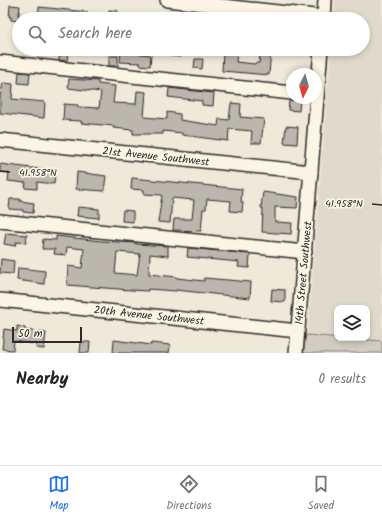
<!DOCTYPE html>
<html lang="en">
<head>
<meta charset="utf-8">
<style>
  body { margin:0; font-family:Kalam,sans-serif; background:#f2f2f2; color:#222 }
  .controls { position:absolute; right:12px; bottom:12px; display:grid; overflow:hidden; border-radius:8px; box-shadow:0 2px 6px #0003 }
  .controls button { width:36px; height:36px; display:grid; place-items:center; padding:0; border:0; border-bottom:1px solid #e0e0e0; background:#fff; color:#222; font:20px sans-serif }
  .compass { position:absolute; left:286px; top:68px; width:36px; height:36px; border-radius:50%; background:#fff; box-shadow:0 2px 6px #0003; rotate:185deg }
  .scale { position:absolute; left:12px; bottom:10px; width:70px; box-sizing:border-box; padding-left:4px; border:2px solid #2b2b2b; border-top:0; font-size:11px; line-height:14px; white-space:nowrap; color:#2b2b2b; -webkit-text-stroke:3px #fcf5e5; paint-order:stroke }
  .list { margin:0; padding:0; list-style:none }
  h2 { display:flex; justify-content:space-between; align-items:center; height:52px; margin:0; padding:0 16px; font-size:17px }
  h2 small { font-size:13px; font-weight:400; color:#767676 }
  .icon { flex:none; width:22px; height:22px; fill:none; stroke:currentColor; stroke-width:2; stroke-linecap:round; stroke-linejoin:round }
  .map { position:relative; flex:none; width:382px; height:353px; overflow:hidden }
  .search { position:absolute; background:#fff; box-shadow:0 2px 6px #0003; left:12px; right:12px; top:12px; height:44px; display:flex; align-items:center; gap:10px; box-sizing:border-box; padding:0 14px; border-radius:22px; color:#767676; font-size:15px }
  .sheet { height:112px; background:#fff }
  nav { display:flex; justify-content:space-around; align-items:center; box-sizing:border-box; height:56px; border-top:1px solid #e0e0e0; background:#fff; font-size:11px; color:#767676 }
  nav a { display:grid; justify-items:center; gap:2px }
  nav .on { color:#1a73e8 }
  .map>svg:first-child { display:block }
</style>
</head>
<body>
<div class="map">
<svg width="382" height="353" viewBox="0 0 382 353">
  <rect width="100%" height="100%" fill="#efe9da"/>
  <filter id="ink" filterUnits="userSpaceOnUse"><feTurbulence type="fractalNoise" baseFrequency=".025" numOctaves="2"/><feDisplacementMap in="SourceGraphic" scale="8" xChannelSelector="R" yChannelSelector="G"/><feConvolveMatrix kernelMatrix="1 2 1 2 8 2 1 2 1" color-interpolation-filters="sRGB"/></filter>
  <g filter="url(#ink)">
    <path fill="#e0dacc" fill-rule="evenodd" d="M335,0H382V353H306L331,49H363V19H334ZM337,308H367V338H337Z"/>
    <path fill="#d2cdc0" stroke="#7e7c76" d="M306,335L382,341V353H303Z"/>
    <g fill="#bcb7ac" stroke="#2b2b2b" fill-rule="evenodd">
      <path d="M10,5L20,6L18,21L11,20V17H9Z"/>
      <path d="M39,7L87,12V19H38Z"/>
      <path d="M109,10L118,11L117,19H109Z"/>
      <path d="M172,49H182L181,57L171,56Z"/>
      <path d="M261,49H271L269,75L222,71L223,52L237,53L236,62L255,64V63H259Z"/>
      <path d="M60,51L68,52L67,61L59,60Z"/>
      <path d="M121,51L131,52V53L151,55L150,66L140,65V63L120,62Z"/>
      <rect x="109" y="56" width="9" height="10"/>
      <path d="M195,59H203L202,69L194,68Z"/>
      <path d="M19,72L30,73L29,84L18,83Z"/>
      <path d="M69,79L98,81V84L115,86L113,103L136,104L137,91L146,92L144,117L167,119V112L180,114V120L218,126L219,119L229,120L231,103L241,104L240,117L264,119L261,143H251L252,131L229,129L228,141L182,135V133L163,131V134H133V130L113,128L114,126L81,123V121L63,120L64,104L78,105V107L99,108L101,92L68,88Z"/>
      <path d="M3,83L13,84L12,99L45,102L44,118L0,113V97Z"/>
      <path d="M169,88L214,93L213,106L202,105V101L168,97Z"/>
      <path d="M296,100H300L299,111L288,110L289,101Z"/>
      <path d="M286,126L298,127L297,144L284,143Z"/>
      <path d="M0,164L55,171L54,184L37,182V189L25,188L26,183L8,181L9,173L0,172Z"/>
      <path d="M77,172L106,176L104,191L76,189Z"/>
      <path d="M132,178L242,189L241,202H243L242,212L230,211L231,201L207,199L206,209H203L201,231L173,230L174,219H192L194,200L172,198L170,223L158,222L162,195L144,194V190L131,189Z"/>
      <path d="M263,192L298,197L297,208L275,207V222L292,223L291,234L262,232L263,208H261Z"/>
      <path d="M10,199H20V201L34,203L33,213L23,212V210L9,209Z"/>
      <path d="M78,207L99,209V218L77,216Z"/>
      <path d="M123,210L133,211V222L122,221Z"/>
      <path d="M6,233L27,235L26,243L16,242L15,246L4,244Z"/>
      <path d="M56,236L101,241L136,243V244L168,246V256L150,254L149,274L177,277V278L204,281V278L251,282L250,298L176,290V291L148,289V291L131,290L67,285L68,266L82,268L84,249L67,247L66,255L54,254L55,249H42L43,239L56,240ZM117,252L140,254L137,275L115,273Z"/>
      <path d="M188,248L250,254L249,268L238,267L239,262L187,257Z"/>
      <path d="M1,259L14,261L13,274L0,273Z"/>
      <path d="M18,268L45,271L44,284L17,280Z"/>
      <path d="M272,289L285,290V302L271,301Z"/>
      <path d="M17,326L25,328V330L46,333L44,349L36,348L37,344L14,341L13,350L2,349L4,329L17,331Z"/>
      <path d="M114,340L151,345V343L170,345L169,353H113Z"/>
      <path d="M81,342H90L89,353H80Z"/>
    </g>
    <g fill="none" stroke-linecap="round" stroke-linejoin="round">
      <g stroke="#2b2b2b" stroke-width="16">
        <g id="minor">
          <path d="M167,0L324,17"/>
          <path d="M324,19L325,0"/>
          <path d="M0,62L292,93"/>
          <path d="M0,140L311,172"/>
          <path d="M0,221L305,252"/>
          <path d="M0,300L298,331"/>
          <path d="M296,353L321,49"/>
        </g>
      </g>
      <use href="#minor" stroke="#fcf5e5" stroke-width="13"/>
    </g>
  </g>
  <path fill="none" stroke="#2b2b2b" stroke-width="1.5" d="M0,171L10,172M372,204L382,205"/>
  <g text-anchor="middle" stroke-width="3.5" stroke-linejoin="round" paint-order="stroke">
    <g font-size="11" fill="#2b2b2b" stroke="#fcf5e5">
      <text transform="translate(156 156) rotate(6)" y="4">21st Avenue Southwest</text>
      <text transform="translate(303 273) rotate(-85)" y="4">14th Street Southwest</text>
      <text transform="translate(149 315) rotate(6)" y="4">20th Avenue Southwest</text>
    </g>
  </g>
  <g font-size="10" text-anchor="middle" fill="#2b2b2b" stroke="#fcf5e5" stroke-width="3.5" stroke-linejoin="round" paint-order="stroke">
    <text x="38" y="176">41.958°N</text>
    <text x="344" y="207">41.958°N</text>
  </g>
</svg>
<div class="controls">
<button><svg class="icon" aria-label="layers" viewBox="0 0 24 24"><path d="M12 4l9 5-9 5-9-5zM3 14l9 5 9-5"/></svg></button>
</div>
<svg class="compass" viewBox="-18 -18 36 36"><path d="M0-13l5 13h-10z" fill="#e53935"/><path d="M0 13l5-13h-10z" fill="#767676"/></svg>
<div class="scale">50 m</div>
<div class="search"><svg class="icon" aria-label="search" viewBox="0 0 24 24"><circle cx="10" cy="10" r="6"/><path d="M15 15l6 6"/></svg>Search here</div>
</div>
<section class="sheet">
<h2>Nearby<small>0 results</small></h2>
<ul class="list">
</ul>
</section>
<nav>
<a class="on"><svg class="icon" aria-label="map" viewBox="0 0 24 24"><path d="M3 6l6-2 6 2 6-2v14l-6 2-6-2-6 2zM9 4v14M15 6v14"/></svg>Map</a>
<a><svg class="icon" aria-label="directions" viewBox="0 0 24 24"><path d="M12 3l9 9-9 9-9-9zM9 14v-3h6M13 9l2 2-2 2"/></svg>Directions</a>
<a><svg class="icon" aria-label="saved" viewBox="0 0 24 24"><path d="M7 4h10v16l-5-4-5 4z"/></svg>Saved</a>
</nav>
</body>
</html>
